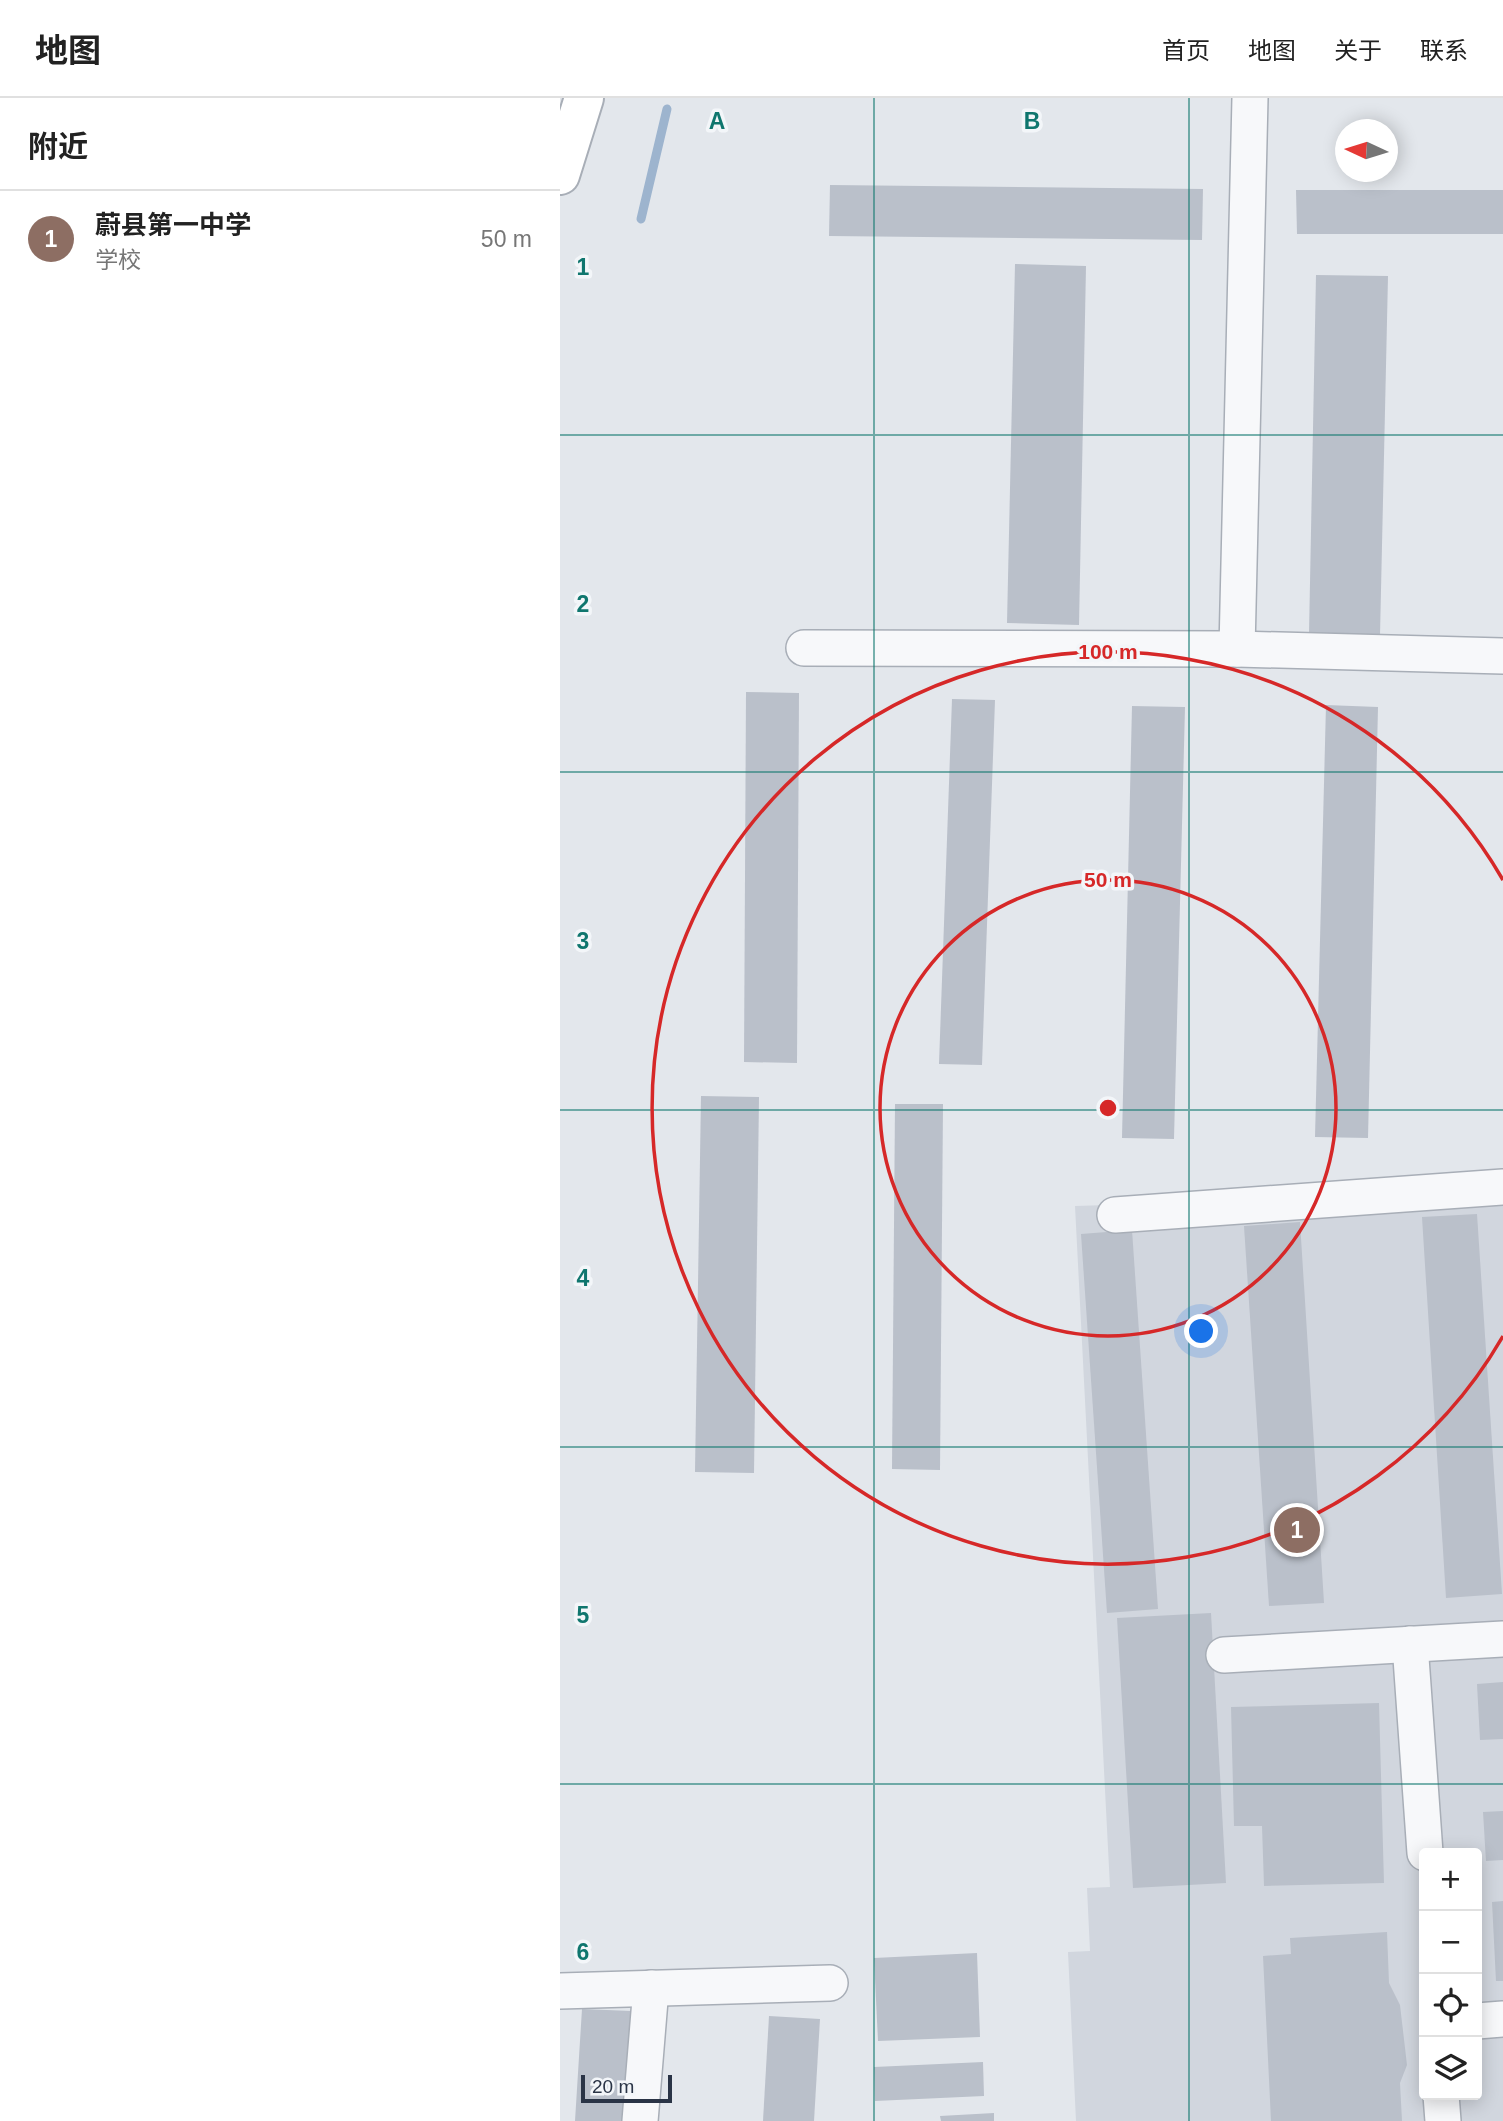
<!DOCTYPE html>
<html lang="zh">
<head>
<meta charset="utf-8">
<style>
  body { margin:0; font-family:Helvetica,"Noto Sans SC",sans-serif; background:#f2f2f2; color:#222 }
  .controls { position:absolute; right:21px; bottom:21px; display:grid; overflow:hidden; border-radius:7px; box-shadow:0 4px 18px #0003 }
  .controls button { width:63px; height:63px; display:grid; place-items:center; padding:0; border:0; border-bottom:2px solid #e0e0e0; background:#fff; color:#222; font:35px sans-serif }
  .compass { position:absolute; left:775px; top:21px; width:63px; height:63px; border-radius:50%; background:#fff; box-shadow:0 4px 18px #0003; rotate:274deg }
  .scale { position:absolute; left:21px; bottom:18px; width:91px; box-sizing:border-box; padding-left:7px; border:4px solid #2a3446; border-top:0; font-size:19px; line-height:24px; white-space:nowrap; color:#2a3446; -webkit-text-stroke:5px #f3f6f9; paint-order:stroke }
  .you { position:absolute; left:642px; top:1234px; width:24px; height:24px; margin:-18px; border:5px solid #fff; border-radius:50%; background:#1a73e8; box-shadow:0 0 0 10px #1a73e833 }
  .badge { display:grid; place-items:center; width:46px; height:46px; border-radius:50%; background:#b45309; color:#fff; font-size:23px; font-weight:700 }
  .pin { position:absolute; translate:-50% -50%; border:4px solid #fff; box-shadow:0 2px 7px #0006 }
  .list { margin:0; padding:0; list-style:none }
  h2 { display:flex; justify-content:space-between; align-items:center; height:91px; margin:0; padding:0 28px; font-size:30px }
  h2 small { font-size:23px; font-weight:400; color:#767676 }
  .list li { display:grid; grid-template-columns:46px 1fr auto; gap:21px; align-items:center; box-sizing:border-box; height:98px; padding:0 28px; border-top:2px solid #e0e0e0 }
  .list b { display:block; font-size:26px; white-space:nowrap }
  .list p { margin:0; font-size:23px; white-space:nowrap; color:#767676 }
  .list em { font-size:23px; font-style:normal; color:#767676 }
  .icon { flex:none; width:38px; height:38px; fill:none; stroke:currentColor; stroke-width:2; stroke-linecap:round; stroke-linejoin:round }
  .map { position:relative; flex:none; width:943px; height:2023px; overflow:hidden }
  header { display:flex; align-items:center; gap:42px; box-sizing:border-box; height:98px; padding:0 35px; background:#fff; border-bottom:2px solid #e0e0e0 }
  header strong { font-size:33px }
  nav { display:flex; gap:38px; margin-inline-start:auto; font-size:24px }
  main { display:flex }
  aside { flex:1; background:#fff }
  .map>svg:first-child { display:block }
</style>
</head>
<body>
<header>
<strong>地图</strong>
<nav><a>首页</a><a>地图</a><a>关于</a><a>联系</a></nav>
</header>
<main>
<aside>
<h2>附近<small></small></h2>
<ul class="list">
<li><span class="badge" style="background:#8d6e63">1</span><div><b>蔚县第一中学</b><p>学校</p></div><em>50 m</em></li>
</ul>
</aside>
<div class="map">
<svg width="943" height="2023" viewBox="0 0 943 2023">
  <rect width="100%" height="100%" fill="#e3e7ec"/>
  <path fill="#d1d6de" fill-rule="evenodd" d="M943,1095V2023H516L508,1854L530,1853L527,1790L550,1789L515,1108ZM864,1755H917V1997H864Z"/>
  <g fill="none" stroke-linecap="round" stroke-linejoin="round">
    <path stroke="#9db4ce" stroke-width="9" d="M81,121L107,11"/>
  </g>
  <g fill="#bac0ca">
    <path d="M270,87L643,91L642,142L269,138Z"/>
    <path d="M736,92H943V136H737Z"/>
    <path d="M455,166L526,168L519,527L447,525Z"/>
    <path d="M756,177L828,178L820,537L749,536Z"/>
    <path d="M186,594L239,595L237,965L184,964Z"/>
    <path d="M392,601L435,602L422,967L379,966Z"/>
    <path d="M766,607L818,609L808,1040L755,1039Z"/>
    <path d="M572,608L625,609L614,1041L562,1040Z"/>
    <path d="M141,998L199,999L194,1375L135,1374Z"/>
    <path d="M335,1006H383L380,1372L332,1371Z"/>
    <path d="M917,1116L942,1496L886,1500L862,1119Z"/>
    <path d="M740,1124L764,1505L709,1508L684,1128Z"/>
    <path d="M572,1132L598,1511L547,1515L521,1136Z"/>
    <path d="M651,1515L666,1785L573,1790L557,1520Z"/>
    <path d="M943,1584V1641L920,1642L917,1586Z"/>
    <path d="M819,1605L824,1785L704,1788L702,1728H674L671,1609Z"/>
    <path d="M943,1713V1762L926,1763L923,1714Z"/>
    <path d="M943,1803V1883H936L932,1804Z"/>
    <path d="M827,1834L829,1885L840,1907L847,1967L840,1985L842,2023H711L703,1858L731,1856L730,1840Z"/>
    <path d="M417,1855L420,1939L318,1943L314,1860Z"/>
    <path d="M22,1911L72,1913L66,2023H15Z"/>
    <path d="M209,1918L260,1921L254,2023H203Z"/>
    <path d="M423,1964L424,1998L315,2003L314,1969Z"/>
    <path d="M434,2015V2023H381L380,2018Z"/>
  </g>
  <g fill="none" stroke-linecap="round" stroke-linejoin="round">
    <g stroke="#a8aeb7" stroke-width="38">
      <g id="street">
        <path d="M244,550L677,551L943,558"/>
        <path d="M677,551L690,0"/>
        <path d="M555,1117L943,1089"/>
        <path d="M850,1546L865,1755"/>
        <path d="M664,1557L943,1541"/>
        <path d="M0,1893L270,1885"/>
        <path d="M917,1923L943,1921"/>
        <path d="M881,1997L883,2023"/>
        <path d="M80,2023L91,1890"/>
      </g>
    </g>
    <g stroke="#a8aeb7" stroke-width="42">
      <path id="secondary" d="M0,77L24,0"/>
    </g>
    <use href="#street" stroke="#f7f8fa" stroke-width="35"/>
    <use href="#secondary" stroke="#fff" stroke-width="38"/>
  </g>
  <path fill="none" stroke="#0f766e" stroke-width="2" stroke-opacity="0.55" d="M314,0V2023M629,0V2023M0,337H943M0,674H943M0,1012H943M0,1349H943M0,1686H943"/>
  <g fill="none" stroke="#d62828" stroke-width="3.5">
    <circle cx="548" cy="1010" r="228"/>
    <path d="M943 1238A456 456 0 1 1 943 782"/>
  </g>
  <g font-size="23" text-anchor="middle" font-weight="bold" fill="#0f766e" stroke="#f3f6f9" stroke-width="7" stroke-linejoin="round" paint-order="stroke">
    <text x="157" y="31">A</text>
    <text x="472" y="31">B</text>
    <text x="23" y="177">1</text>
    <text x="23" y="514">2</text>
    <text x="23" y="851">3</text>
    <text x="23" y="1188">4</text>
    <text x="23" y="1525">5</text>
    <text x="23" y="1862">6</text>
  </g>
  <circle cx="548" cy="1010" r="10" fill="#d62828" stroke="#f3f6f9" stroke-width="3.5"/>
  <g font-size="21" text-anchor="middle" font-weight="bold" fill="#d62828" stroke="#f3f6f9" stroke-width="7" stroke-linejoin="round" paint-order="stroke">
    <text x="548" y="561">100 m</text>
    <text x="548" y="789">50 m</text>
  </g>
</svg>
<div class="controls">
<button>+</button>
<button>−</button>
<button><svg class="icon" aria-label="locate" viewBox="0 0 24 24"><circle cx="12" cy="12" r="6"/><path d="M12 2v4M12 18v4M2 12h4M18 12h4"/></svg></button>
<button><svg class="icon" aria-label="layers" viewBox="0 0 24 24"><path d="M12 4l9 5-9 5-9-5zM3 14l9 5 9-5"/></svg></button>
</div>
<svg class="compass" viewBox="-18 -18 36 36"><path d="M0-13l5 13h-10z" fill="#e53935"/><path d="M0 13l5-13h-10z" fill="#767676"/></svg>
<div class="scale">20 m</div>
<div class="you"></div>
<div class="pin badge" style="left:737px;top:1432px;background:#8d6e63">1</div>
</div>
</main>
</body>
</html>
